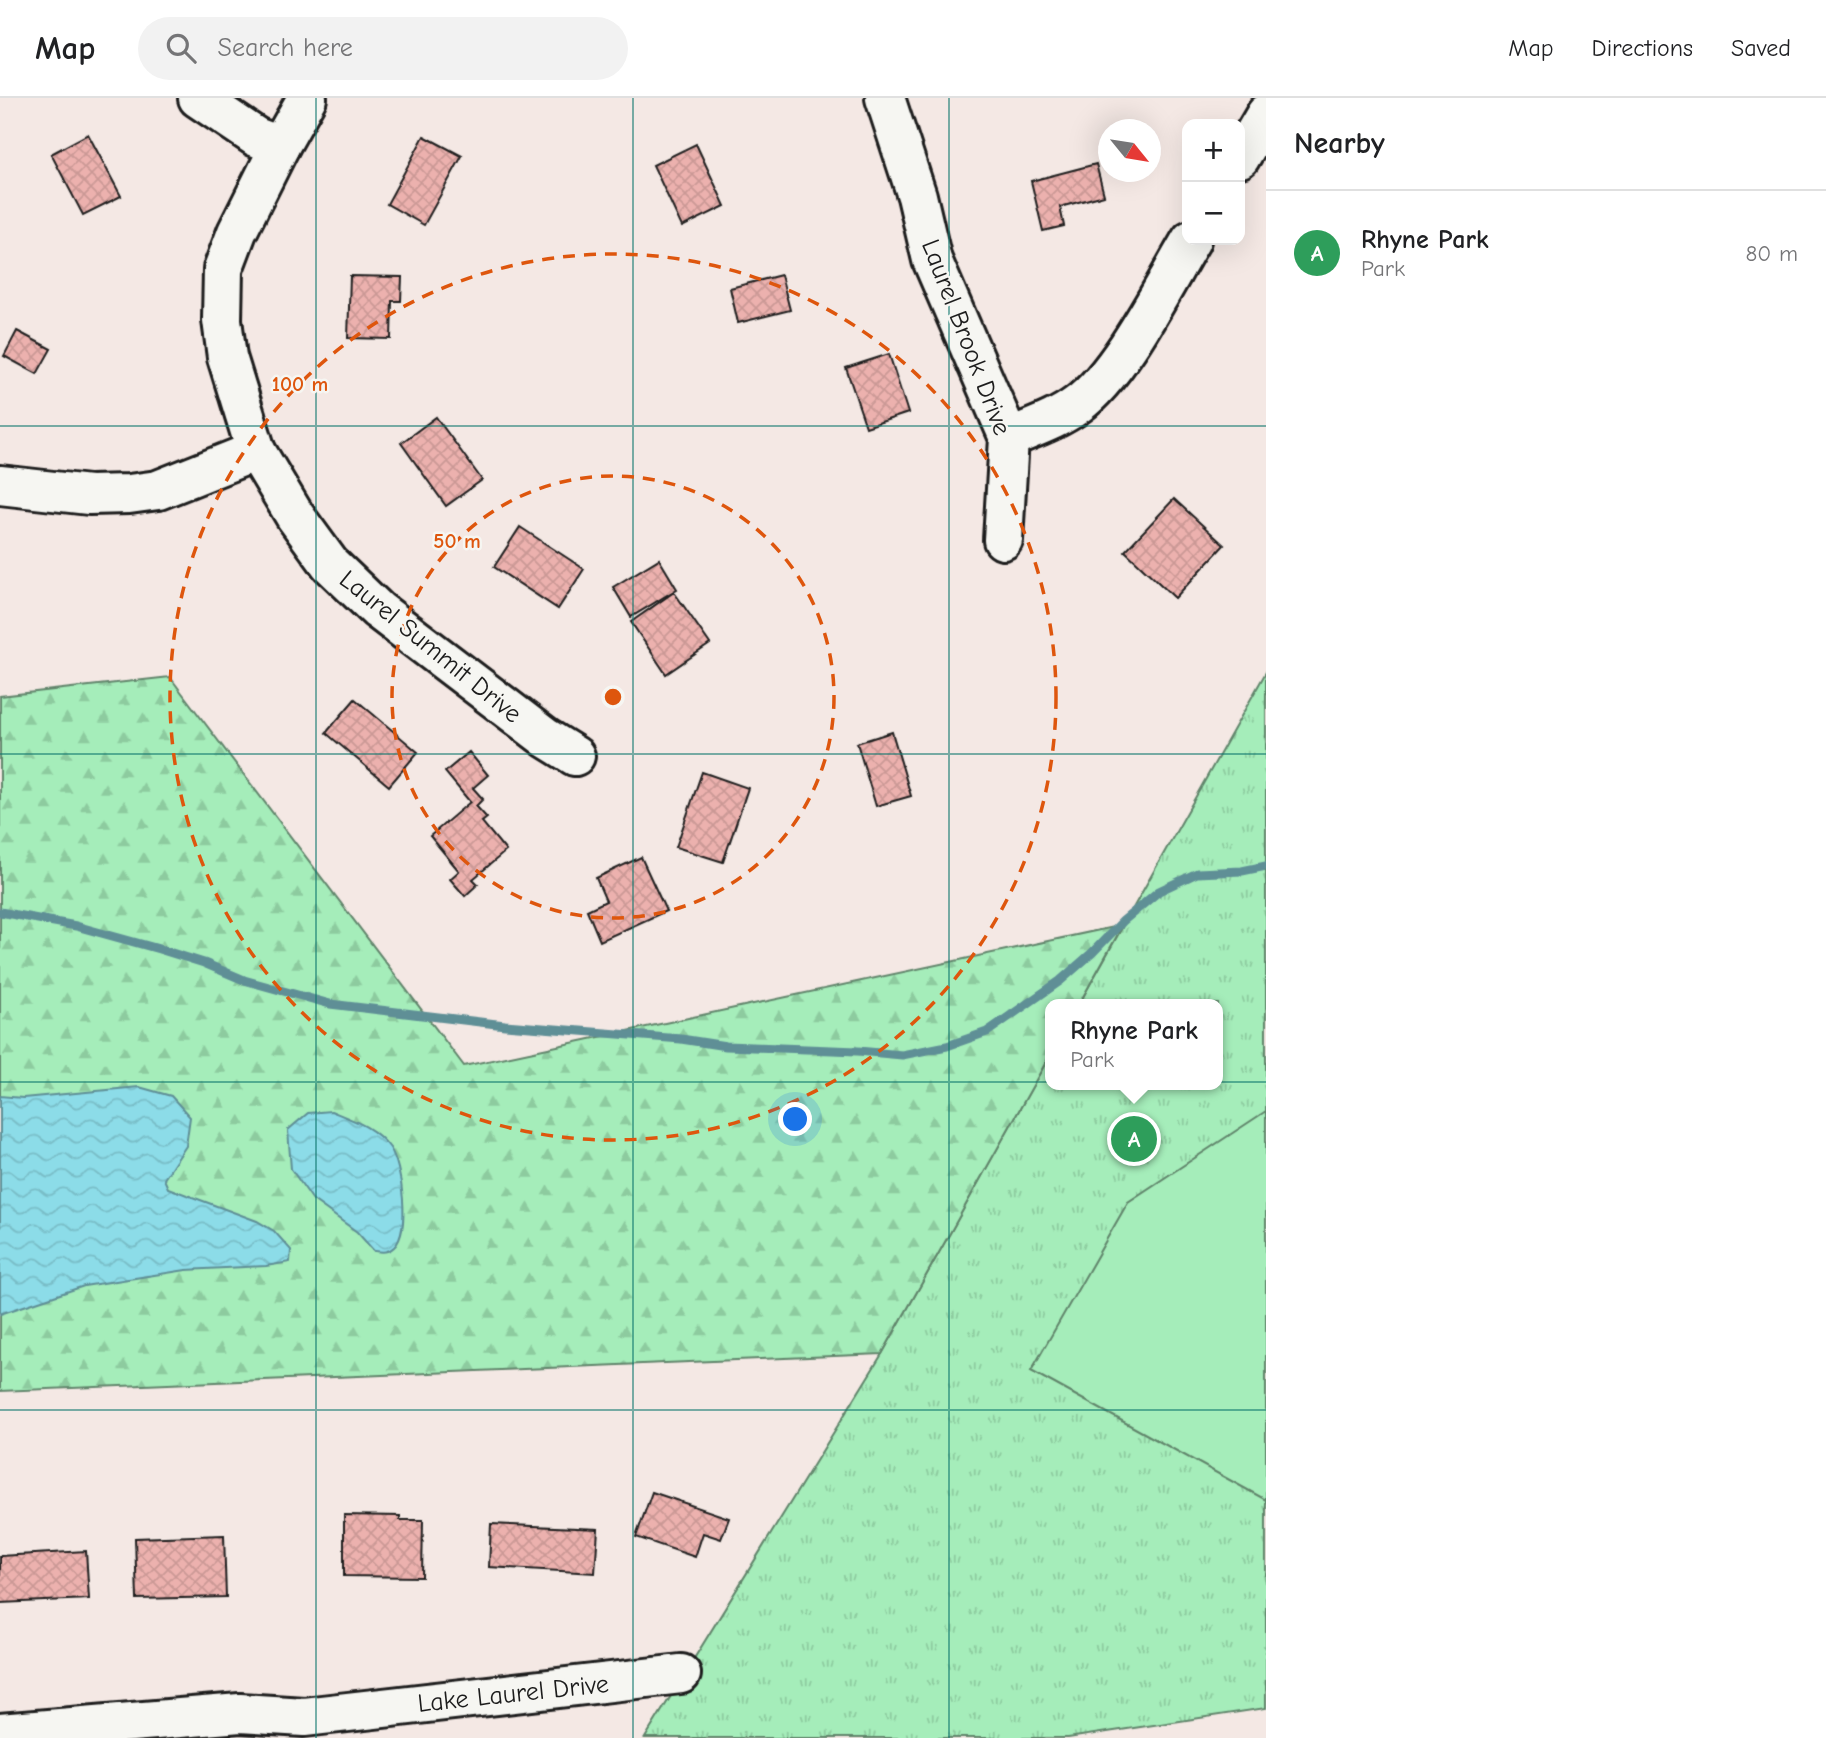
<!DOCTYPE html>
<html lang="en">
<head>
<meta charset="utf-8">
<style>
  body { margin:0; font-family:"Comic Neue",sans-serif; background:#f2f2f2; color:#202124 }
  .controls { position:absolute; right:21px; top:21px; display:grid; overflow:hidden; border-radius:14px; box-shadow:0 7px 28px #0002 }
  .controls button { width:63px; height:63px; display:grid; place-items:center; padding:0; border:0; border-bottom:2px solid #e0e0e0; background:#fff; color:#202124; font:35px sans-serif }
  .compass { position:absolute; left:1098px; top:21px; width:63px; height:63px; border-radius:50%; background:#fff; box-shadow:0 7px 28px #0002; rotate:120deg }
  .you { position:absolute; left:796px; top:1022px; width:24px; height:24px; margin:-18px; border:5px solid #fff; border-radius:50%; background:#1a73e8; box-shadow:0 0 0 10px #1a73e833 }
  .badge { display:grid; place-items:center; width:46px; height:46px; border-radius:50%; background:#d93025; color:#fff; font-size:23px; font-weight:700 }
  .pin { position:absolute; translate:-50% -50%; border:4px solid #fff; box-shadow:0 2px 7px #0006 }
  .popup { position:absolute; left:1045px; top:901px; width:178px; height:91px; box-sizing:border-box; display:grid; place-content:center; border-radius:14px; background:#fff; filter:drop-shadow(0 2px 5px #0005); font-size:23px; white-space:nowrap; color:#757577 }
  .popup b { font-size:26px; color:#202124 }
  .popup::after { content:''; position:absolute; left:50%; top:100%; margin-left:-14px; border:14px solid transparent; border-top-color:#fff }
  .list { margin:0; padding:0; list-style:none }
  h2 { display:flex; justify-content:space-between; align-items:center; height:91px; margin:0; padding:0 28px; font-size:30px }
  h2 small { font-size:23px; font-weight:400; color:#757577 }
  .list li { display:grid; grid-template-columns:46px 1fr auto; gap:21px; align-items:center; box-sizing:border-box; height:126px; padding:0 28px; border-top:2px solid #e0e0e0 }
  .list b { display:block; font-size:26px; white-space:nowrap }
  .list p { margin:0; font-size:23px; white-space:nowrap; color:#757577 }
  .list em { font-size:23px; font-style:normal; color:#757577 }
  .icon { flex:none; width:38px; height:38px; fill:none; stroke:currentColor; stroke-width:2; stroke-linecap:round; stroke-linejoin:round }
  .map { position:relative; flex:none; width:1266px; height:1640px; overflow:hidden }
  header { display:flex; align-items:center; gap:42px; box-sizing:border-box; height:98px; padding:0 35px; background:#fff; border-bottom:2px solid #e0e0e0 }
  header strong { font-size:33px }
  nav { display:flex; gap:38px; margin-inline-start:auto; font-size:24px }
  .search { width:490px; height:63px; background:#f2f2f2; display:flex; align-items:center; gap:18px; box-sizing:border-box; padding:0 24px; border-radius:38px; color:#757577; font-size:26px }
  main { display:flex }
  aside { flex:1; background:#fff }
  .map>svg:first-child { display:block }
</style>
</head>
<body>
<header>
<strong>Map</strong>
<div class="search"><svg class="icon" aria-label="search" viewBox="0 0 24 24"><circle cx="10" cy="10" r="6"/><path d="M15 15l6 6"/></svg>Search here</div>
<nav><a>Map</a><a>Directions</a><a>Saved</a></nav>
</header>
<main>
<div class="map">
<svg width="1266" height="1640" viewBox="0 0 1266 1640">
  <defs>
    <pattern id="grass-tufts" width="24" height="20" patternUnits="userSpaceOnUse" patternTransform="scale(1.75)"><rect width="24" height="20" fill="#a5edba"/><path d="M3 7l-1-3M5 7V3M7 7l1-3M15 17l-1-3M17 17v-4M19 17l1-3" fill="none" stroke="#8dcb9f"/></pattern>
    <pattern id="forest-firs" width="22" height="20" patternUnits="userSpaceOnUse" patternTransform="scale(1.75)"><rect width="22" height="20" fill="#a5edba"/><path d="M5 1l3.5 6h-7zM16 11l3.5 6h-7z" fill="#8dcb9f"/></pattern>
    <pattern id="water-waves" width="16" height="10" patternUnits="userSpaceOnUse" patternTransform="scale(1.75)"><rect width="16" height="10" fill="#8cdce8"/><path d="M0 5q4-4 8 0t8 0" fill="none" stroke="#78bcc6"/></pattern>
    <pattern id="building-cross-hatch" width="8" height="8" patternUnits="userSpaceOnUse" patternTransform="scale(1.75)"><rect width="8" height="8" fill="#ecb1ae"/><path d="M0 0l8 8M0 8l8-8" fill="none" stroke="#ca9895"/></pattern>
  </defs>
  <rect width="100%" height="100%" fill="#f4e8e4"/>
  <filter id="ink" filterUnits="userSpaceOnUse"><feTurbulence type="fractalNoise" baseFrequency=".0143" numOctaves="2"/><feDisplacementMap in="SourceGraphic" scale="14" xChannelSelector="R" yChannelSelector="G"/><feConvolveMatrix kernelMatrix="1 2 1 2 8 2 1 2 1" color-interpolation-filters="sRGB"/></filter>
  <g filter="url(#ink)">
    <path fill="url(#grass-tufts)" stroke="#60846b" stroke-width="2" d="M1266,574V1610L1068,1640H645L882,1256L1050,957V987H1218V906H1079Z"/>
    <path fill="url(#forest-firs)" stroke="#60846b" stroke-width="2" d="M170,579L464,968L1123,827L1079,906H1050V957L882,1256L0,1293V598Z"/>
    <path fill="#a5edba" stroke="#60846b" stroke-width="2" d="M1266,1013V1402L1031,1273L1128,1104Z"/>
    <g fill="url(#water-waves)" stroke="#5f8f96" stroke-width="2">
      <path d="M139,989L171,998L190,1019L186,1048L164,1081L168,1090L257,1123L274,1133L291,1152L290,1164L266,1168L186,1172L84,1188L0,1216V998L23,1000Z"/>
      <path d="M331,1013C353,1022 375,1029 390,1050C402,1068 411,1133 394,1149C388,1155 382,1154 374,1153L357,1134L313,1102L291,1071L288,1032L308,1015Z"/>
    </g>
    <g fill="none" stroke-linecap="round" stroke-linejoin="round">
      <path stroke="#5f8f96" stroke-width="9" d="M0,814L76,828L159,851L204,865L244,882L330,906L505,927L681,941L726,948L858,953L902,957L947,948L987,934L1060,883L1092,855L1123,823L1159,793L1197,775L1242,773L1266,768"/>
    </g>
    <g fill="url(#building-cross-hatch)" stroke="#1c1c1c" stroke-width="2">
      <path d="M88,36L121,98L83,117L51,56Z"/>
      <path d="M424,38L462,58L424,127L387,106Z"/>
      <path d="M696,46L725,108L682,129L653,67Z"/>
      <path d="M1096,66L1104,97L1060,109L1064,128L1043,133L1031,83Z"/>
      <path d="M781,177L790,212L738,225L730,190Z"/>
      <path d="M350,178L402,179L401,203H392L391,241L348,240Z"/>
      <path d="M17,233L51,251L37,276L4,258Z"/>
      <path d="M889,256L908,315L866,329L846,270Z"/>
      <path d="M436,319L482,382L446,408L401,345Z"/>
      <path d="M1174,401L1224,447L1175,500L1125,453Z"/>
      <path d="M520,429L584,471L558,511L494,469Z"/>
      <path d="M659,461L677,491L631,519L613,489Z"/>
      <path d="M674,494L710,546L666,576L631,524Z"/>
      <path d="M355,601L418,654L389,688L326,635Z"/>
      <path d="M892,634L911,698L876,708L857,645Z"/>
      <path d="M469,654L488,677L473,690L483,701L476,708L487,720L482,724L506,753L473,781L478,786L465,798L450,781L459,773L430,738L470,704L445,674Z"/>
      <path d="M702,674L748,690L723,764L676,749Z"/>
      <path d="M641,759L666,813L600,843L587,812L606,803L596,780Z"/>
      <path d="M652,1394L729,1420L721,1441L703,1435L695,1459L636,1439Z"/>
      <path d="M344,1417L400,1418V1422H423L422,1479L344,1478Z"/>
      <path d="M491,1426L598,1431L595,1475L489,1469Z"/>
      <path d="M224,1437L226,1499L137,1501L135,1440Z"/>
      <path d="M86,1453L89,1501L0,1505V1458Z"/>
    </g>
    <g fill="none" stroke-linecap="round" stroke-linejoin="round">
      <g stroke="#1c1c1c" stroke-width="44">
        <g id="minor">
          <path d="M198,0L256,39L280,48"/>
          <path d="M307,0L280,48L237,134L223,171L222,222L227,259L256,353L295,418L330,466L378,512L546,640L575,658"/>
          <path d="M885,0L917,98L932,162L1009,340L1003,442"/>
          <path d="M1240,60L1266,16"/>
          <path d="M1009,340C1032,330 1057,322 1077,307C1120,276 1163,189 1191,142"/>
          <path d="M0,387L89,397L129,396L158,392L256,353"/>
          <path d="M0,1635L240,1615L304,1619L681,1576"/>
        </g>
      </g>
      <use href="#minor" stroke="#f6f6f2" stroke-width="38"/>
    </g>
  </g>
  <path fill="none" stroke="#0f766e" stroke-width="2" stroke-opacity="0.55" d="M316,0V1640M633,0V1640M949,0V1640M0,328H1266M0,656H1266M0,984H1266M0,1312H1266"/>
  <g fill="none" stroke="#de560d" stroke-width="3.5" stroke-dasharray="12 9">
    <circle cx="613" cy="599" r="221"/>
    <circle cx="613" cy="599" r="443"/>
  </g>
  <g text-anchor="middle" stroke-width="5" stroke-linejoin="round" paint-order="stroke">
    <g font-size="26" fill="#1c1c1c" stroke="#f6f6f2">
      <text transform="translate(967 239) rotate(69)" y="9">Laurel Brook Drive</text>
      <text transform="translate(431 548) rotate(39)" y="9">Laurel Summit Drive</text>
      <text transform="translate(513 1595) rotate(-6)" y="9">Lake Laurel Drive</text>
    </g>
  </g>
  <circle cx="613" cy="599" r="10" fill="#de560d" stroke="#f6f6f2" stroke-width="3.5"/>
  <g font-size="21" text-anchor="middle" font-weight="bold" fill="#de560d" stroke="#f6f6f2" stroke-width="5" stroke-linejoin="round" paint-order="stroke">
    <text x="300" y="293">100 m</text>
    <text x="457" y="450">50 m</text>
  </g>
</svg>
<div class="controls">
<button>+</button>
<button>−</button>
</div>
<svg class="compass" viewBox="-18 -18 36 36"><path d="M0-13l5 13h-10z" fill="#e53935"/><path d="M0 13l5-13h-10z" fill="#757577"/></svg>
<div class="you"></div>
<div class="pin badge" style="left:1134px;top:1041px;background:#2e9e5b">A</div>
<div class="popup"><b>Rhyne Park</b>Park</div>
</div>
<aside>
<h2>Nearby<small></small></h2>
<ul class="list">
<li><span class="badge" style="background:#2e9e5b">A</span><div><b>Rhyne Park</b><p>Park</p></div><em>80 m</em></li>
</ul>
</aside>
</main>
</body>
</html>
